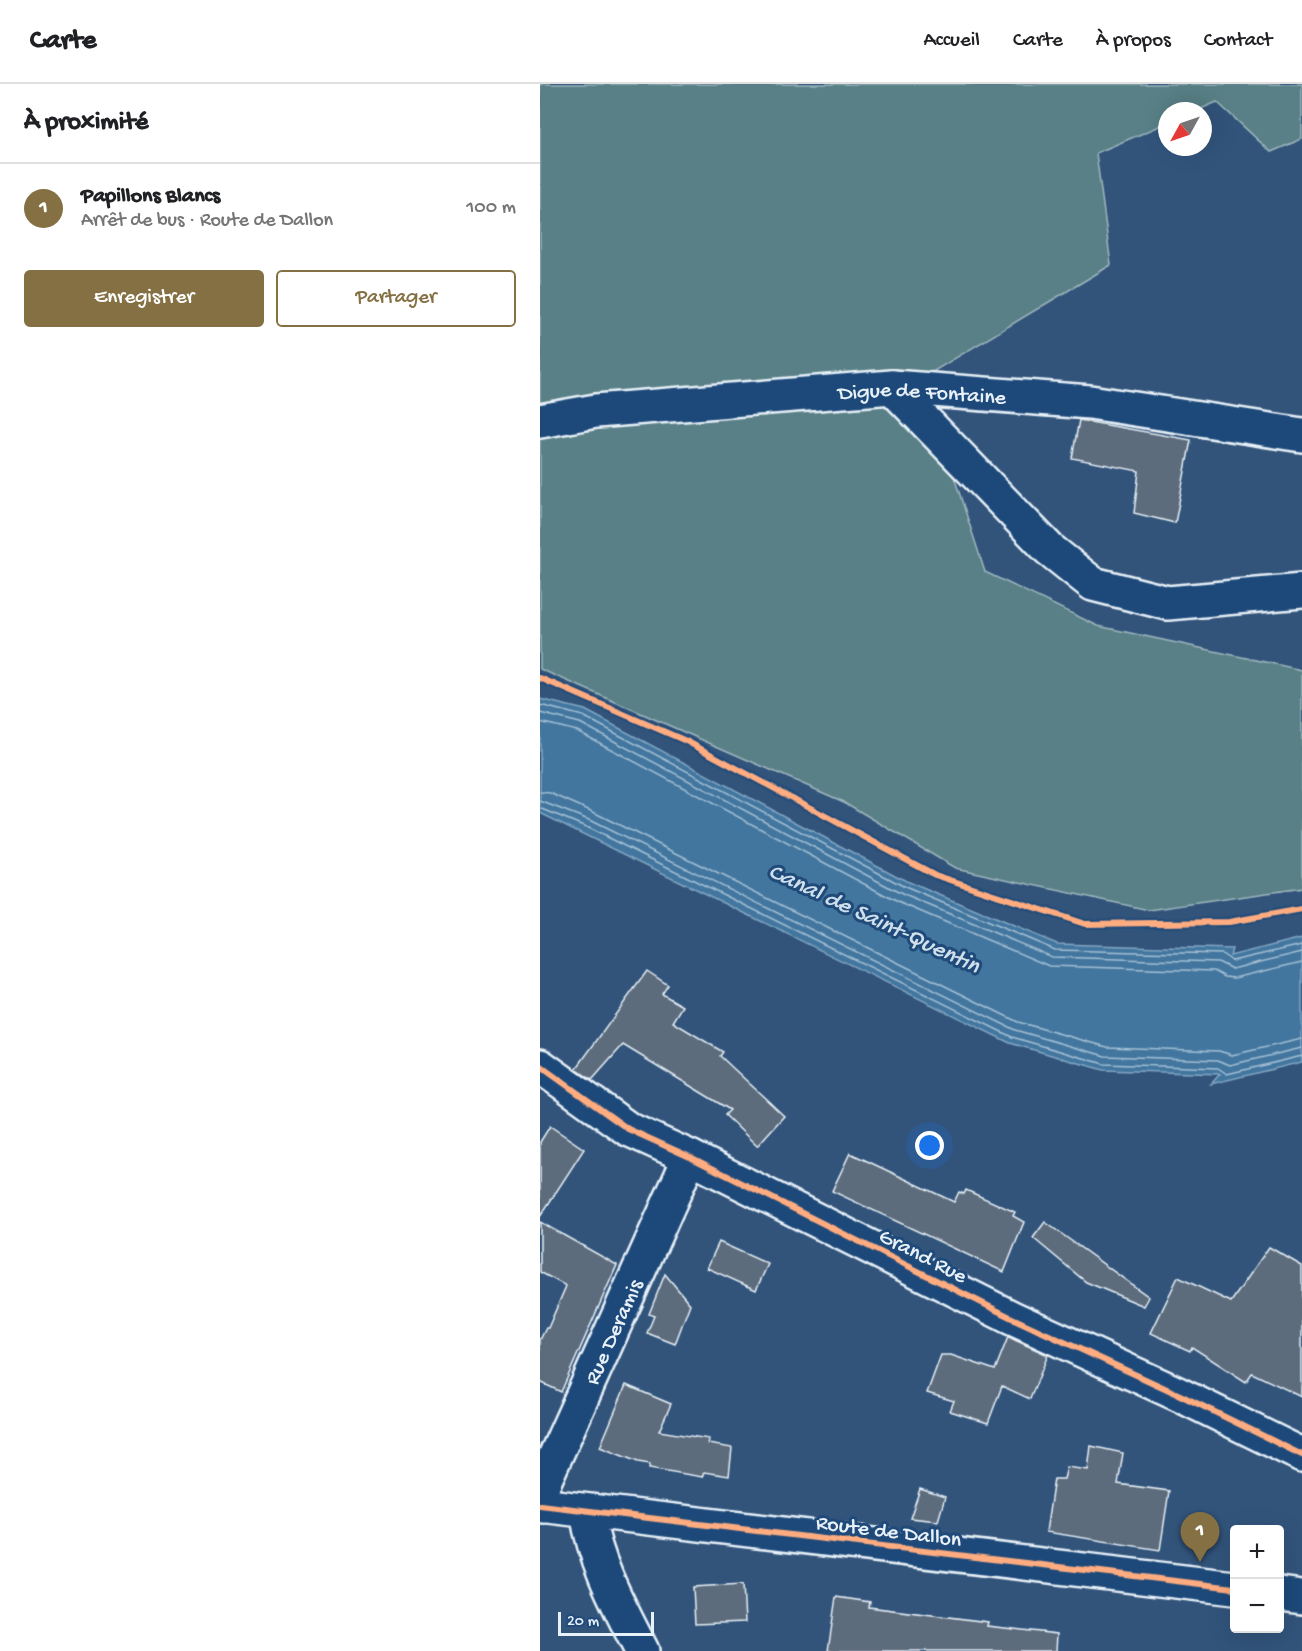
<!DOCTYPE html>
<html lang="fr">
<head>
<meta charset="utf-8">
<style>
  body { margin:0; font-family:"Gochi Hand",sans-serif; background:#f6f6f6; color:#202124 }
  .controls { position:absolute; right:18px; bottom:18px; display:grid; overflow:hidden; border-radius:6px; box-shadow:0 6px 24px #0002 }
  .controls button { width:54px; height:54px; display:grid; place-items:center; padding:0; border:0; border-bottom:2px solid #e0e0e0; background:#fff; color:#202124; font:30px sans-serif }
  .compass { position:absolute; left:618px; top:18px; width:54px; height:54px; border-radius:50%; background:#fff; box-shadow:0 6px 24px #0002; rotate:230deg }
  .scale { position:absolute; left:18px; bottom:15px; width:96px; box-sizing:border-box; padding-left:6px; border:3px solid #e8f1f8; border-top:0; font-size:16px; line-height:21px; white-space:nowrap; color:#e8f1f8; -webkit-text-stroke:4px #1f4a7a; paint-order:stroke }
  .you { position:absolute; left:390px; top:1062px; width:21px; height:21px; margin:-15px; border:4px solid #fff; border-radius:50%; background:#1a73e8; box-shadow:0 0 0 9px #1a73e833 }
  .badge { display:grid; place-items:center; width:39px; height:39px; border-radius:50%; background:#847042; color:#fff; font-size:20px; font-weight:700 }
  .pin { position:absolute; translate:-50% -50px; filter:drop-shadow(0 2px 3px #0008) }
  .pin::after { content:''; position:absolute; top:32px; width:21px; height:18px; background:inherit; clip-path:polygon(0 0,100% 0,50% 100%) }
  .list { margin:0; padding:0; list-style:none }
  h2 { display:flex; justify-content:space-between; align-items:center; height:78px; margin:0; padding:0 24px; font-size:26px }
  h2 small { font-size:20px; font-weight:400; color:#757577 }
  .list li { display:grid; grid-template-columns:39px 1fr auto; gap:18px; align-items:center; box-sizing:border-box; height:90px; padding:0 24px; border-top:2px solid #e0e0e0 }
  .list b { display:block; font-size:22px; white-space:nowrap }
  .list p { margin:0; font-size:20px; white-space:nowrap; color:#757577 }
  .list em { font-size:20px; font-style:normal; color:#757577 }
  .actions { display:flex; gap:12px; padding:18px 24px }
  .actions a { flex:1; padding:14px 0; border:2px solid #847042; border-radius:6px; text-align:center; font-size:21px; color:#847042 }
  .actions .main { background:#847042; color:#fff }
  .map { position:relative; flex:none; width:762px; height:1567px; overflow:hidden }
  header { display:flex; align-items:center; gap:36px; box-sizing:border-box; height:84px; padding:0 30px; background:#fff; border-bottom:2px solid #e0e0e0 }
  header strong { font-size:28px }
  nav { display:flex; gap:33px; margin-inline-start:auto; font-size:21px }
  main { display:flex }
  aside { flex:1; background:#fff }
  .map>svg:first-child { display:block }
</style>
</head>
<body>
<header>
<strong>Carte</strong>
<nav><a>Accueil</a><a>Carte</a><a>À propos</a><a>Contact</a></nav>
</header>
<main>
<aside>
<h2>À proximité<small></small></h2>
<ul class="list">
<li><span class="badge">1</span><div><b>Papillons Blancs</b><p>Arrêt de bus · Route de Dallon</p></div><em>100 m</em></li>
</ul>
<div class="actions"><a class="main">Enregistrer</a><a>Partager</a></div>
</aside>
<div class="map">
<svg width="762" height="1567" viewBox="0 0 762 1567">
  <rect width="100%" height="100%" fill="#32547b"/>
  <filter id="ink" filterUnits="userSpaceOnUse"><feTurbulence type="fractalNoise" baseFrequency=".0167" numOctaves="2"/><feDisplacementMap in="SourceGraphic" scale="12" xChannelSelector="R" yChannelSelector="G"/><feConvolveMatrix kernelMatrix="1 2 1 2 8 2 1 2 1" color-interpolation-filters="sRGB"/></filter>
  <g filter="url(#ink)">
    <path fill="#598086" stroke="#a0b8bf" stroke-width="1.5" d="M0,0H762V55L731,68L677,18L656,27H627V39L556,69L571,181L382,294L445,488L558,542L762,586V804L609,826L415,784L304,718L0,585Z"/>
    <path fill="#42769f" stroke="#84a7c3" stroke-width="1.5" d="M0,615L45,626L368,798L517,860L692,865L690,872L762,854V978L671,1000L680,990L563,986L470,959L0,729Z"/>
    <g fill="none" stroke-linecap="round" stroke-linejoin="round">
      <g stroke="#a6c0d4" stroke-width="1.5">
        <path d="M0,621L43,632L365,803L515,866L682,870L692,877L762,861"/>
        <path d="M0,629L40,639L362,810L512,873L678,878L692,885L762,868"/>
        <path d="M0,638L37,647L358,818L509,882L674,887L685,893L694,894L762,878"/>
        <path d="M0,708L10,709L53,728L478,938L567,963L679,967L692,971L762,955"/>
        <path d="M0,717L49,736L475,946L565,972L678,976L690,981L762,964"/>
        <path d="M0,724L46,743L472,953L564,980L678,984L687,990L762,972"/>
      </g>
    </g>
    <g fill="#5d6c7c" stroke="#e8f1f8" stroke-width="1.5">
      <path d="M539,336L651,356L635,439L594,429L599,387L532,374Z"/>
      <path d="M107,887L128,901L122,910L143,922L133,938L183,968L180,972L244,1032L217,1062L185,1031L190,1026L83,961L52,996L36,985Z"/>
      <path d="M10,1042L44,1065L0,1133V1058Z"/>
      <path d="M310,1069L414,1118L419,1108L424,1110L426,1106L475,1128L473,1132L484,1138L464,1188L292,1107Z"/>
      <path d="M0,1138L77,1181L21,1308L0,1298V1256L6,1244H8L26,1202L0,1188Z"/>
      <path d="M505,1138L609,1213L604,1222L546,1198L493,1154Z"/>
      <path d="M179,1158L228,1180L216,1206L167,1184Z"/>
      <path d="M729,1163L762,1182V1313L712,1289L706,1298L652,1263L650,1267L611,1249L638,1193L691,1218Z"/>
      <path d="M125,1190L150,1220L135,1260L107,1249L114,1232L109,1230Z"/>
      <path d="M468,1253L508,1271L490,1315L462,1302L448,1339L410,1327L414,1317L387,1309L401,1271H411L455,1286Z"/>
      <path d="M86,1301L131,1320L119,1347L169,1355L168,1360L192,1364L189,1392L164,1388L162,1393L109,1384L110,1380L98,1378L60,1363Z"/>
      <path d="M551,1362L583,1369L578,1400L629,1407L620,1466L506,1448L514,1395H524L527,1383L548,1386Z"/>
      <path d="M380,1405L405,1413L398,1437L370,1434Z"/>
      <path d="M203,1500L205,1538L155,1540L153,1503Z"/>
      <path d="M296,1513L330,1518L329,1523L448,1538L447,1542L517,1550L516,1567H288Z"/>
    </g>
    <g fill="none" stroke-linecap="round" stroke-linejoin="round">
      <g stroke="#e8f1f8" stroke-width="38">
        <g id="minor">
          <path d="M352,303L509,465L553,500L628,519L762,507"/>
          <path id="s1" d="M0,337L56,327L352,303L550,318L762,351"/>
          <path d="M0,982L88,1045L150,1073L472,1234L640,1311L762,1371"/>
          <path d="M0,1421L694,1504"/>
          <path id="s2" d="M3,1422L2,1402L150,1073"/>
          <path d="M47,1427C54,1477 79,1522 102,1567"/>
          <path d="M740,1510L762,1513"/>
        </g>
      </g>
      <use href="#minor" stroke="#1f4a7a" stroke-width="33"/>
      <g stroke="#1f4a7a" stroke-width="10">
        <g id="cycleway">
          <path d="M0,594L146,657L395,791L545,840L689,838L762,825"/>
          <path d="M0,982L88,1045L150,1073L472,1234L640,1311L762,1371"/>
          <path d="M0,1421L694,1504"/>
        </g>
      </g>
      <use href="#cycleway" stroke="#ffac80" stroke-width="6"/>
    </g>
  </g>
  <g text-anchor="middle" stroke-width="6" stroke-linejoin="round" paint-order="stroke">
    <g font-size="22" fill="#e8f1f8" stroke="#1f4a7a">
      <text dy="8" stroke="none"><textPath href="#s1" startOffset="384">Digue de Fontaine</textPath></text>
      <text transform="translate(384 1170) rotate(27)" y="8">Grand Rue</text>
      <text dy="8" stroke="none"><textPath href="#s2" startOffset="190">Rue Deramis</textPath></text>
      <text transform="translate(349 1445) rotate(7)" y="8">Route de Dallon</text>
    </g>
    <g font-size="24" font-style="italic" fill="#cfdfeb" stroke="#1f4a7a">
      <text transform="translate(335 833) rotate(25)" y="8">Canal de Saint-Quentin</text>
    </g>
  </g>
</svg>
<div class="controls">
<button>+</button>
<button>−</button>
</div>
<svg class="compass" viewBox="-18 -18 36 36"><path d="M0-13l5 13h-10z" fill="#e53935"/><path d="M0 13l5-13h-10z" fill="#757577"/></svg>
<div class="scale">20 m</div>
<div class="you"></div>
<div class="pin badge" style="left:660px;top:1478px">1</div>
</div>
</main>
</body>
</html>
